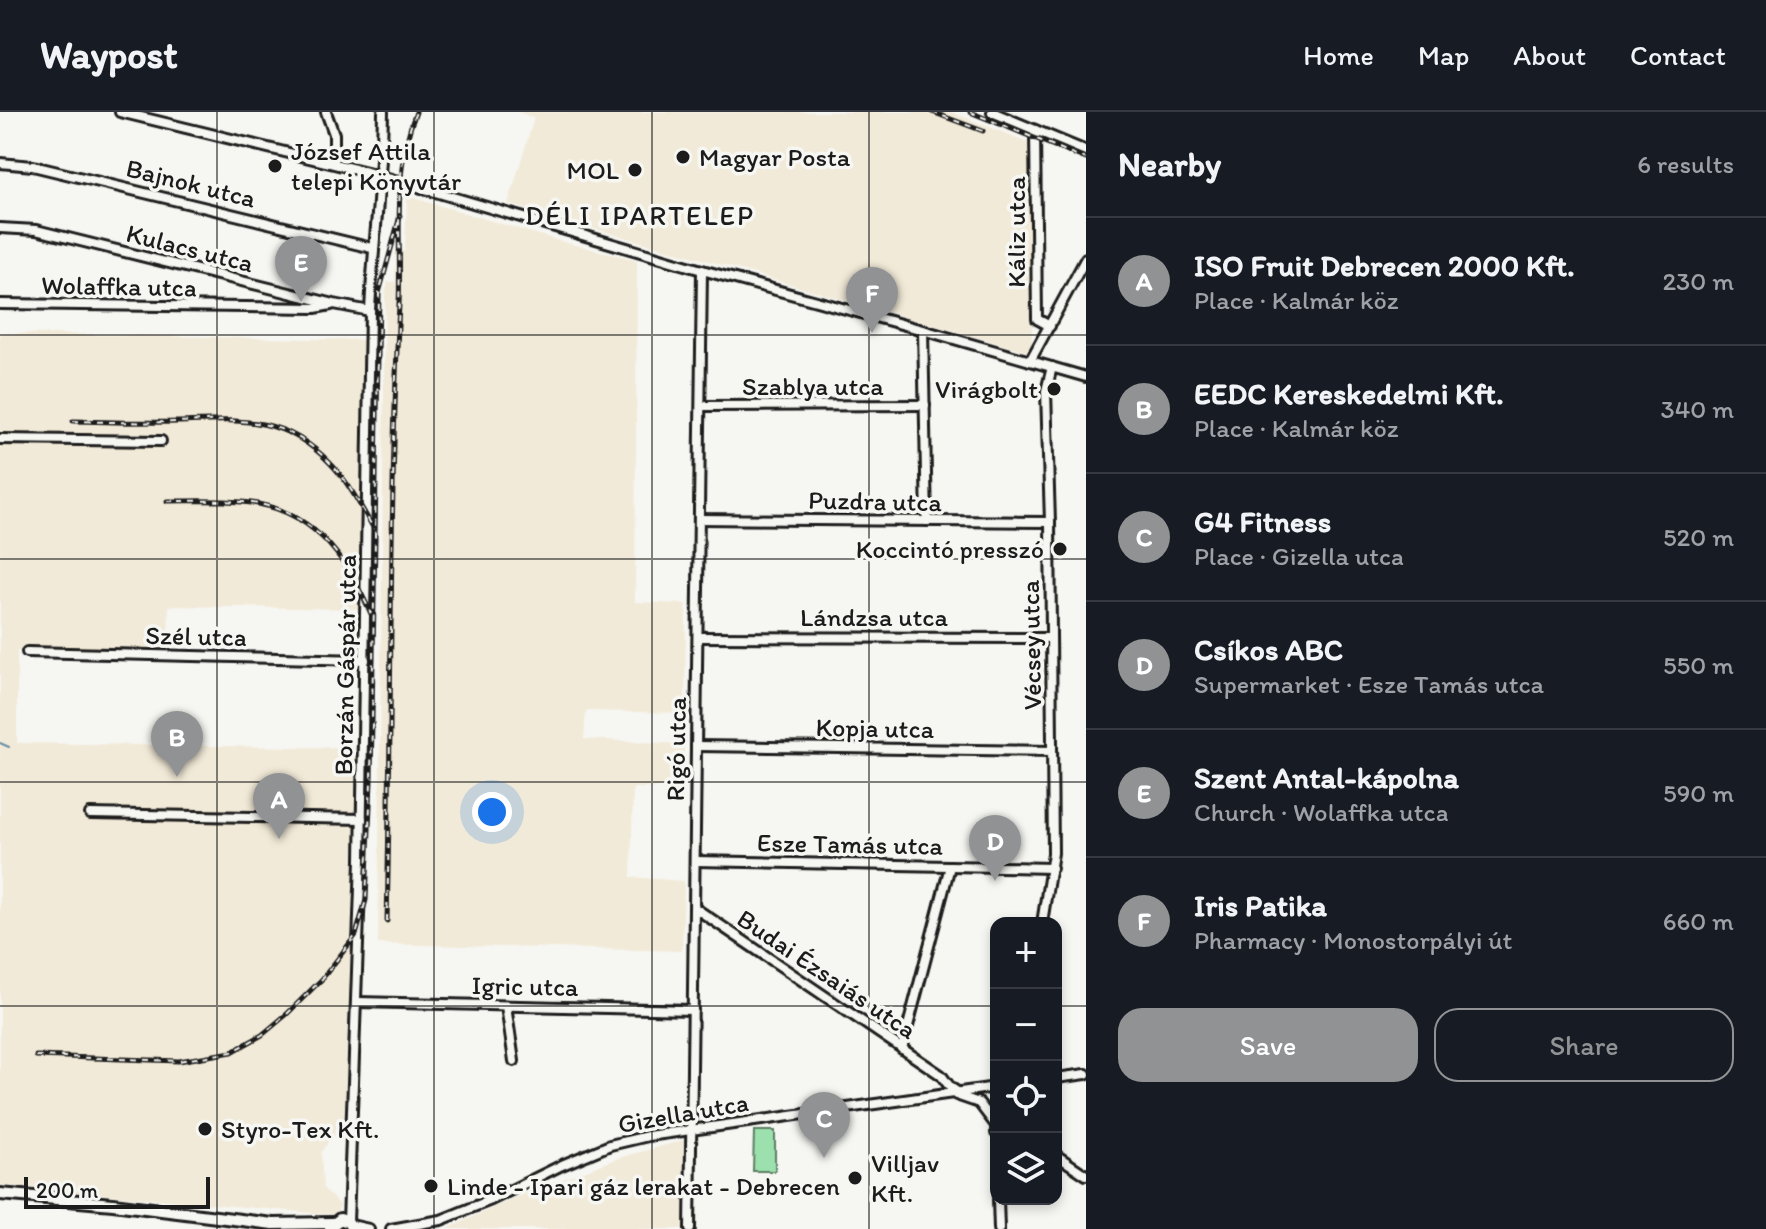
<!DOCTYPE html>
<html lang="en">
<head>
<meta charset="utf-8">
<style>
  body { margin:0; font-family:Itim,sans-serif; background:#20242c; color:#f1f3f6 }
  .controls { position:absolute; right:24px; bottom:24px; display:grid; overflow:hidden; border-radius:16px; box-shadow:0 4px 12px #0003 }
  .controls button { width:72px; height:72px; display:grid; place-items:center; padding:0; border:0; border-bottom:2px solid #363941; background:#171b24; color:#f1f3f6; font:40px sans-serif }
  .scale { position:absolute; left:24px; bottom:20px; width:186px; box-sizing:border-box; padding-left:8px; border:4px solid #1c1c1c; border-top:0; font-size:22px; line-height:28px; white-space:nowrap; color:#1c1c1c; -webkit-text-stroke:6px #f6f6f2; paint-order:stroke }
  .you { position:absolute; left:492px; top:700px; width:28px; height:28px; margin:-20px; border:6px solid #fff; border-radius:50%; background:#1a73e8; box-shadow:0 0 0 12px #1a73e833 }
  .badge { display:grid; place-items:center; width:52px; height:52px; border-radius:50%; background:#919294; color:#fff; font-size:26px; font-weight:700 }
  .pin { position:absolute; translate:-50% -66px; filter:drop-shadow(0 2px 4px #0008) }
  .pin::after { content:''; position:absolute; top:42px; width:28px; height:24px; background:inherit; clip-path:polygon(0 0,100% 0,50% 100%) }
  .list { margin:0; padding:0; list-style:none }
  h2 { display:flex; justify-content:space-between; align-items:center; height:104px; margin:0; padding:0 32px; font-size:34px }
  h2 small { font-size:26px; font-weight:400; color:#9ea1a6 }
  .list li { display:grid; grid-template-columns:52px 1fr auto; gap:24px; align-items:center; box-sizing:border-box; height:128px; padding:0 32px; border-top:2px solid #363941 }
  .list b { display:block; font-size:30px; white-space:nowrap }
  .list p { margin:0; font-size:26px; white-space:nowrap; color:#9ea1a6 }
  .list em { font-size:26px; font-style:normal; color:#9ea1a6 }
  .actions { display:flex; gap:16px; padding:24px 32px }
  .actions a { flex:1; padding:18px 0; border:2px solid #919294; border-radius:24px; text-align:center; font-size:28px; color:#919294 }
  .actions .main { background:#919294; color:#fff }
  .icon { flex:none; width:44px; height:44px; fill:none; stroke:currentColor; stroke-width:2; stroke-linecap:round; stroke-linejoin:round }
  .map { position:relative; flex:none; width:1086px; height:1117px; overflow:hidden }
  header { display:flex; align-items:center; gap:48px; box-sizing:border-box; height:112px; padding:0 40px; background:#171b24; border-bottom:2px solid #363941 }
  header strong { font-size:38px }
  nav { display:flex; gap:44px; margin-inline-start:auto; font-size:28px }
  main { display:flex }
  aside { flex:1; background:#171b24 }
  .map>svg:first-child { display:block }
</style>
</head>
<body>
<header>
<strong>Waypost</strong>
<nav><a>Home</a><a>Map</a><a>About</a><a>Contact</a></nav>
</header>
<main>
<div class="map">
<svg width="1086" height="1117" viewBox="0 0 1086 1117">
  <rect width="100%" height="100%" fill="#f6f6f2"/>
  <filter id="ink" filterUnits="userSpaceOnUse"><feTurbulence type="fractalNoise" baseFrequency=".0125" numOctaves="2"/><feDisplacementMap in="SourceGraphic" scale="16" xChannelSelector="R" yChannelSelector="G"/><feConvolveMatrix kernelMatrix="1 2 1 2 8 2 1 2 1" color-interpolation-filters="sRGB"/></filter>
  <g filter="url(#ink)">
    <g fill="#f2ead8">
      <path d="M518,0H951L1030,31L1032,241L508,92L534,6Z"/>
      <path d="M407,84L567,131L637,148L635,490L686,492L685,601L586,599L584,627L684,632V675L633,676L631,765L684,769L682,839L378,832L385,183L388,170H395L396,139H405Z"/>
      <path d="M0,221L366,228L362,497L169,494L168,541L17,539V631L356,636L355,712L344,1021L331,1026L321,1040L323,1076L340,1093L336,1103L0,1073Z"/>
      <path d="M684,1028L683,1117H447L516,1085L618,1046Z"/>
    </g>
    <path fill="#9ce1ad" stroke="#5c7e64" stroke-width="2" d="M754,1019H775V1059H753Z"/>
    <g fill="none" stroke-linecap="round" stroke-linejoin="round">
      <path stroke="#678ea2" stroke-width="2" d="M0,631L9,635"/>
      <g stroke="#1c1c1c" stroke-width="14">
        <g id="minor">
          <path d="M120,0L367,60L702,158L923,218L1086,265"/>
          <path d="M326,0L334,22V51"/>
          <path d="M992,0L1086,39"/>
          <path d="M1035,18L1037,207L1050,214"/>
          <path d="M0,51L33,54L372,136"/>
          <path d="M0,116L36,118L334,192L370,199"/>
          <path d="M0,192L315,196L331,193"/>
          <path d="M923,218L927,409"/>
          <path d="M1030,249L1086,146"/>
          <path d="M701,294L925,293"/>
          <path d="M0,327L161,329"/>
          <path d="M699,407L1050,410"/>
          <path d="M698,525L1051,526"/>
          <path d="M27,540L365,548"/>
          <path d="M696,634L1052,639"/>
          <path d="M90,702L362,707"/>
          <path d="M695,749L1052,756"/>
          <path d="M695,796L941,963L950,975L956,979"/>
          <path d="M1042,811L1053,741L1050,410L1046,279L1052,255"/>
          <path d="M357,890L693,898"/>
          <path d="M506,894L514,949"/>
          <path d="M902,937L950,754"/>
          <path d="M1056,966L1086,962"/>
          <path d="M956,983L979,991L995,1012"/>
          <path d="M996,986V1021"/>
          <path d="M1056,1043L1086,1063"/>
          <path d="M998,1087L999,1117"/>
          <path d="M348,1110L361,748L370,199C373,132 382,67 383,0"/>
          <path d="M351,1113L369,1117"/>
          <path d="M391,1117L441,1108L491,1088L562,1053L610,1033L648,1024L996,975"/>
          <path d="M690,1117L702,158"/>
        </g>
      </g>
      <g stroke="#1c1c1c" stroke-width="16">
        <g id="major">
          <path d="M0,1082L113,1092L273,1112L332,1111"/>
          <path d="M330,1115L340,1107L348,1110L352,1117"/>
        </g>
      </g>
      <use href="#minor" stroke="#f6f6f2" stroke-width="8"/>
      <use href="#major" stroke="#f6f6f2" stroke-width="10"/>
      <g stroke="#1c1c1c" stroke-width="5">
        <g id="rail">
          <path d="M932,0L983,19"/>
          <path d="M970,0L1086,47"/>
          <path d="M73,309C108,310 143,311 177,310C239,308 283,302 330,351C349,370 360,394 374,417"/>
          <path d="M167,389C192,389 217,388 242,390C310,394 346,444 371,502"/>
          <path d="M387,809C392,603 389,398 399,192C402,128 391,61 416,0"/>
          <path d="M36,944L179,949L232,940L262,923L287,902L322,867L356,823L366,788L371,669L379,181L400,104"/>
        </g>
      </g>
      <use href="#rail" stroke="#f6f6f2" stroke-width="2" stroke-dasharray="6" stroke-linecap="butt"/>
    </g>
  </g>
  <path fill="none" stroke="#1c1c1c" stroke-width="2" stroke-opacity="0.55" d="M217,0V1117M434,0V1117M652,0V1117M869,0V1117M0,223H1086M0,447H1086M0,670H1086M0,894H996M1056,894H1086"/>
  <g fill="#1c1c1c" stroke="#f6f6f2" stroke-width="3">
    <circle cx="683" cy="45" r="8"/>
    <circle cx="275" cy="54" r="8"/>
    <circle cx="635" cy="58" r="8"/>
    <circle cx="1054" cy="277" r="8"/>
    <circle cx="1060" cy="437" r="8"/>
    <circle cx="205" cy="1017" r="8"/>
    <circle cx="855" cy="1066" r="8"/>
    <circle cx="431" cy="1074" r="8"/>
  </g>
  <g text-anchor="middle" stroke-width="7" stroke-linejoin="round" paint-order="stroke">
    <g font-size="26" fill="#1c1c1c" stroke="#f6f6f2" text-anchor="start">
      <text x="291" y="48">József Attila<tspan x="291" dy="30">telepi Könyvtár</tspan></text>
      <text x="699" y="54">Magyar Posta</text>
      <text x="619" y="67" text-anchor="end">MOL</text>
      <text x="1038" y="286" text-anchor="end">Virágbolt</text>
      <text x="1044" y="446" text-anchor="end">Koccintó presszó</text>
      <text x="221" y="1026">Styro-Tex Kft.</text>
      <text x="871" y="1060">Villjav<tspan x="871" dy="30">Kft.</tspan></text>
      <text x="447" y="1083">Linde - Ipari gáz lerakat - Debrecen</text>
    </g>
    <g font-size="26" fill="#1c1c1c" stroke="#f6f6f2">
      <text transform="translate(191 71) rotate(14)" y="9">Bajnok utca</text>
      <text transform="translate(1016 120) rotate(-90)" y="9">Káliz utca</text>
      <text transform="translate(190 136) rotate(14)" y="9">Kulacs utca</text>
      <text transform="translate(119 174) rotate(1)" y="9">Wolaffka utca</text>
      <text x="813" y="283">Szablya utca</text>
      <text transform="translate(875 389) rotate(1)" y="9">Puzdra utca</text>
      <text x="874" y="514">Lándzsa utca</text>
      <text transform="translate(196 524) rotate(1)" y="9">Szél utca</text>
      <text transform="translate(1031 533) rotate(-91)" y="9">Vécsey utca</text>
      <text transform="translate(345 553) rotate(-89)" y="9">Borzán Gáspár utca</text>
      <text transform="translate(875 616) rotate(1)" y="9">Kopja utca</text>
      <text transform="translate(676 637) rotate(-89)" y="9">Rigó utca</text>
      <text transform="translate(850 732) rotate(1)" y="9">Esze Tamás utca</text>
      <text transform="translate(827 862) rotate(34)" y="9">Budai Ézsaiás utca</text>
      <text transform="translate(525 874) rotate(1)" y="9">Igric utca</text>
      <text transform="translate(683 1001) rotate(-10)" y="9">Gizella utca</text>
    </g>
    <g font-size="28" letter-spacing="2" fill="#1c1c1c" stroke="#f6f6f2">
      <text x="640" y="113">DÉLI IPARTELEP</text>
    </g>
  </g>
</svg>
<div class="controls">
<button>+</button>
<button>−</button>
<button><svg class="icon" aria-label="locate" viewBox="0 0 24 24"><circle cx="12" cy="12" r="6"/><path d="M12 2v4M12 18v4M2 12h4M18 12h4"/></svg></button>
<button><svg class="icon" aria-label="layers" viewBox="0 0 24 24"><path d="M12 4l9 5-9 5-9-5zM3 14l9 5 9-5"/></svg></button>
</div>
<div class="scale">200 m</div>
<div class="you"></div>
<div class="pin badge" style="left:279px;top:727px">A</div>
<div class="pin badge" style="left:177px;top:665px">B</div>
<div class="pin badge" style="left:824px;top:1046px">C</div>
<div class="pin badge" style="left:995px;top:769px">D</div>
<div class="pin badge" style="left:301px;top:190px">E</div>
<div class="pin badge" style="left:872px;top:221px">F</div>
</div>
<aside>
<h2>Nearby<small>6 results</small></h2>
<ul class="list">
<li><span class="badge">A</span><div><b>ISO Fruit Debrecen 2000 Kft.</b><p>Place · Kalmár köz</p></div><em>230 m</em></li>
<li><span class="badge">B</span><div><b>EEDC Kereskedelmi Kft.</b><p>Place · Kalmár köz</p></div><em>340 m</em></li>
<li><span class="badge">C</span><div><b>G4 Fitness</b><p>Place · Gizella utca</p></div><em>520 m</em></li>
<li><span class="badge">D</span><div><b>Csíkos ABC</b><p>Supermarket · Esze Tamás utca</p></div><em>550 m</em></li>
<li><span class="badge">E</span><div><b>Szent Antal-kápolna</b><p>Church · Wolaffka utca</p></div><em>590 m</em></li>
<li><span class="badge">F</span><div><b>Iris Patika</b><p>Pharmacy · Monostorpályi út</p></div><em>660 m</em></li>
</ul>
<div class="actions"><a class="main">Save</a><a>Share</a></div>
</aside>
</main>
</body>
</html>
